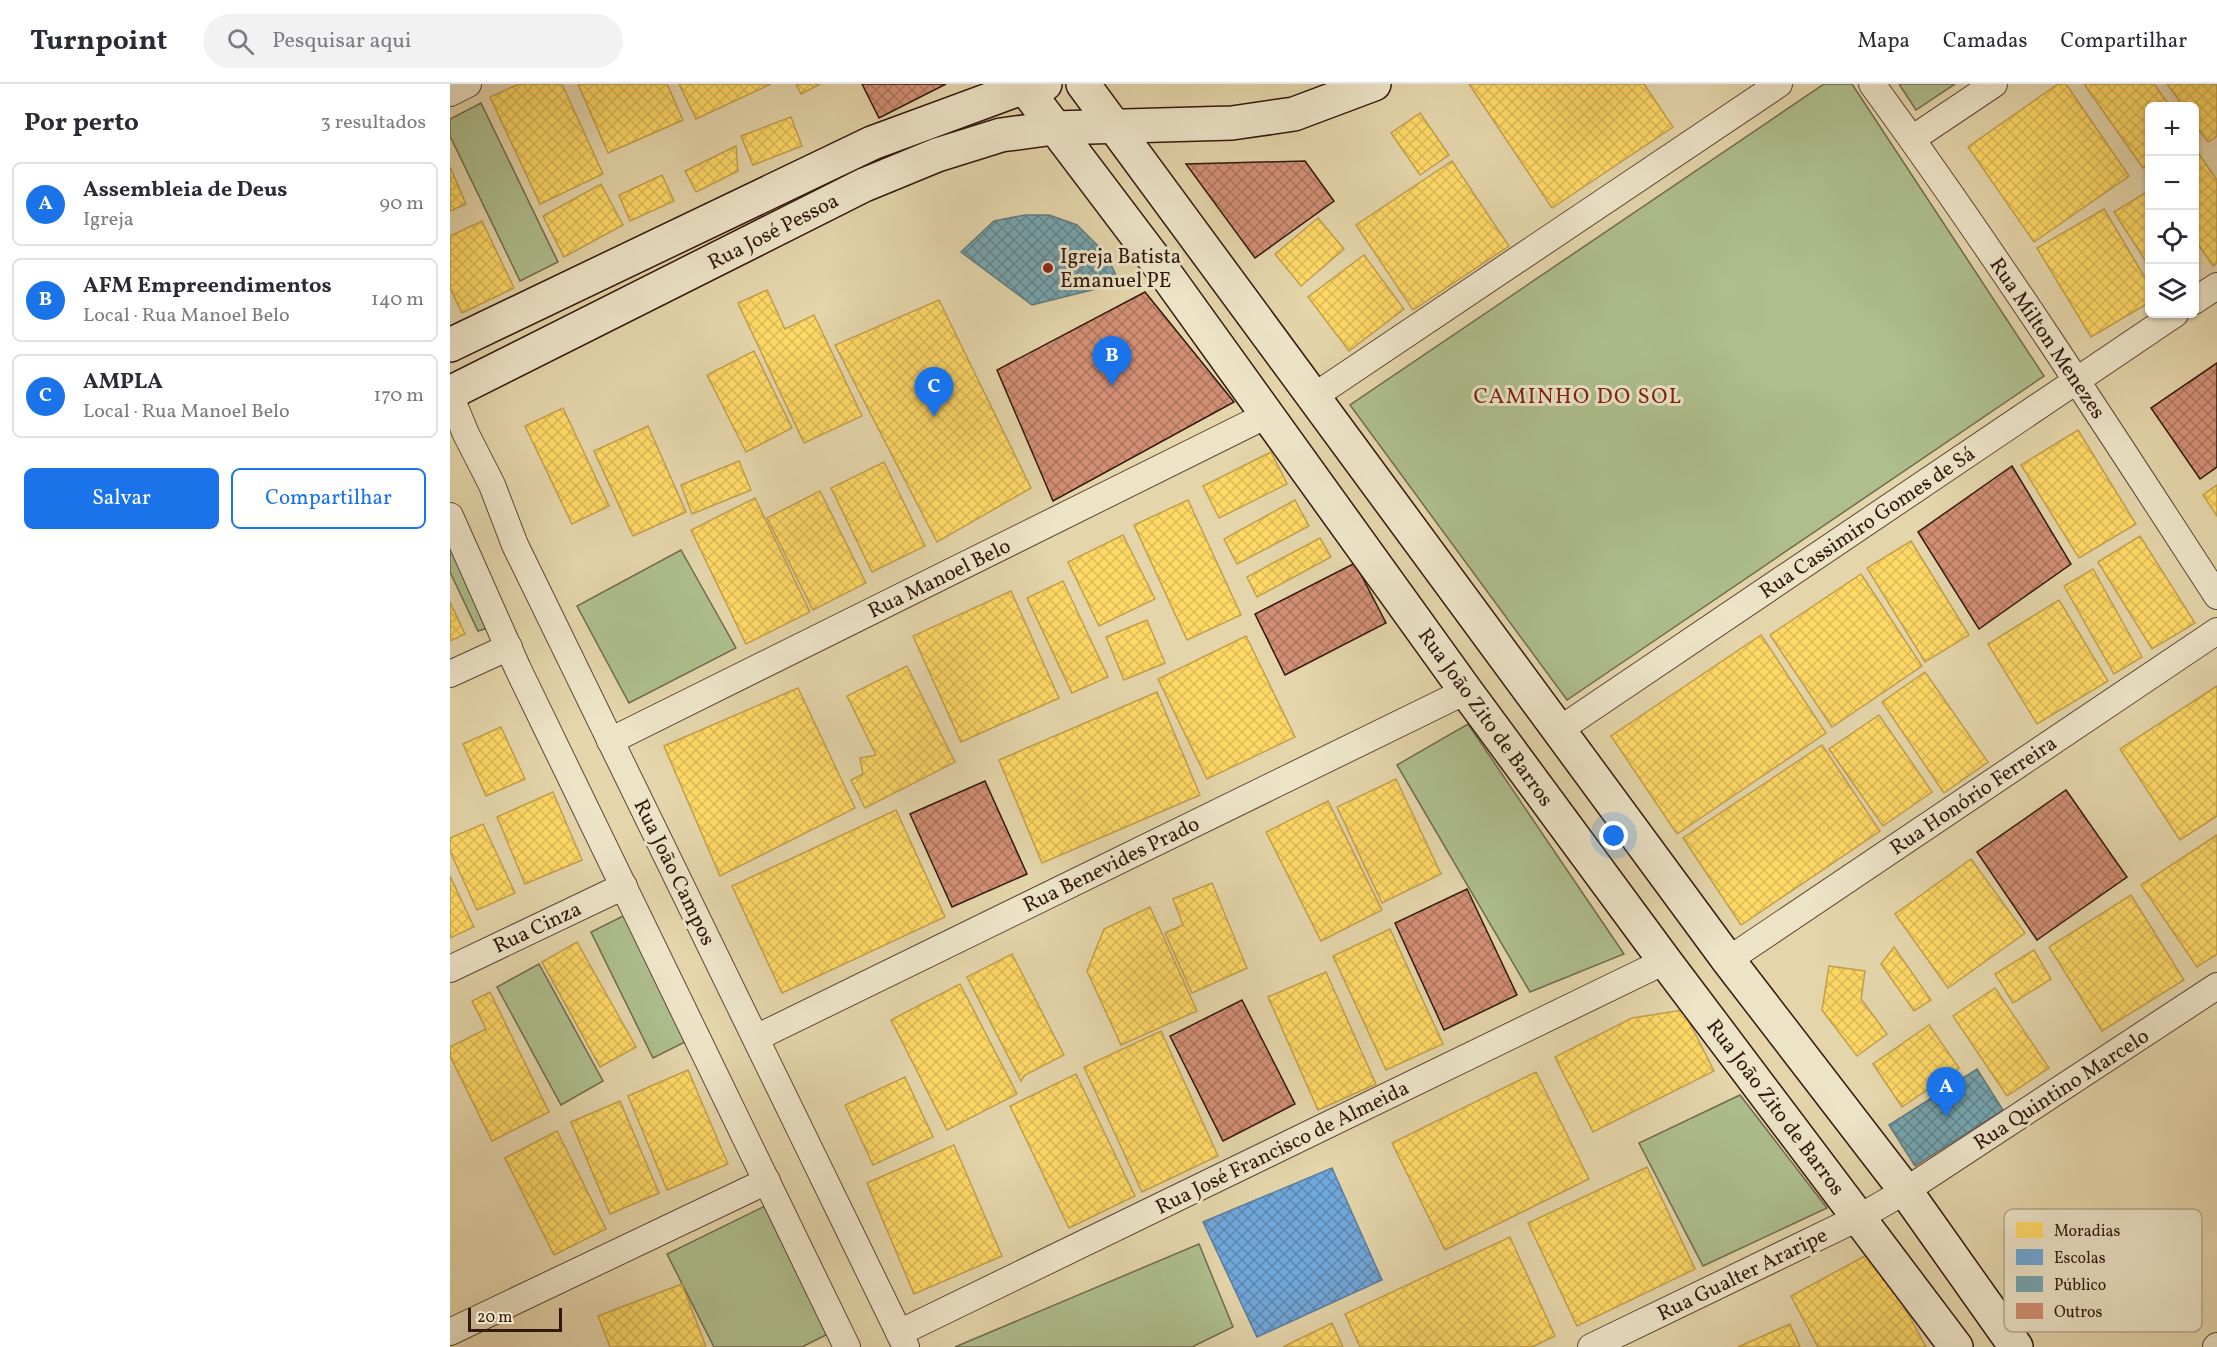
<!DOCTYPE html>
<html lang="pt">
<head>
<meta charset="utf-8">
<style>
  body { margin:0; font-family:Vollkorn,serif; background:#f2f2f3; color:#2b2b33 }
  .controls { position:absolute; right:18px; top:18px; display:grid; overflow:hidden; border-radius:9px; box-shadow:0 2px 4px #0004 }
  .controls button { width:54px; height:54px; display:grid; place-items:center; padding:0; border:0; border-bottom:2px solid #e1e1e2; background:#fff; color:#2b2b33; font:30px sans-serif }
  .scale { position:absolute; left:18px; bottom:15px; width:94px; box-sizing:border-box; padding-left:6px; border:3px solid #32180e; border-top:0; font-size:16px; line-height:21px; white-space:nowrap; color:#32180e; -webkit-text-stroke:4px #ede4c8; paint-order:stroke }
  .you { position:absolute; left:1164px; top:752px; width:21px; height:21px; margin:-15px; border:4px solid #fff; border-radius:50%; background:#1a73e8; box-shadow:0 0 0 9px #1a73e833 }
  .badge { display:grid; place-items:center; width:39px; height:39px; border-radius:50%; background:#1a73e8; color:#fff; font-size:20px; font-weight:700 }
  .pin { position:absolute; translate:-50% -50px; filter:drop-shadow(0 2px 3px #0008) }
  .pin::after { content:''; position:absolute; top:32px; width:21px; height:18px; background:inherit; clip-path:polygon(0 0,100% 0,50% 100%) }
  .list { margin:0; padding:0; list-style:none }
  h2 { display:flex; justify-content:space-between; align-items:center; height:78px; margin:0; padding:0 24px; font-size:26px }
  h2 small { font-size:20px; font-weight:400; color:#7c7c81 }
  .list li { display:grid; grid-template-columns:39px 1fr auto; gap:18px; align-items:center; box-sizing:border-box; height:84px; margin:0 12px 12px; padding:0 12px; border:2px solid #e1e1e2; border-radius:9px }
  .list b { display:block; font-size:22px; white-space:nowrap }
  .list p { margin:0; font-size:20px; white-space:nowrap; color:#7c7c81 }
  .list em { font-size:20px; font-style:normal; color:#7c7c81 }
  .actions { display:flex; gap:12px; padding:18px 24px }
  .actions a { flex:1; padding:14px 0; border:2px solid #1a73e8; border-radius:9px; text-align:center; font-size:21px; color:#1a73e8 }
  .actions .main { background:#1a73e8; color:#fff }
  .icon { flex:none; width:33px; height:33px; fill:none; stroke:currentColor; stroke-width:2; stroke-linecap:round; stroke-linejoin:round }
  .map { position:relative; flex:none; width:1767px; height:1263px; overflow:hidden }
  header { display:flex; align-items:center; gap:36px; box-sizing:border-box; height:84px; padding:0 30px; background:#fff; border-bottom:2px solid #e1e1e2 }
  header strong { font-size:28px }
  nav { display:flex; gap:33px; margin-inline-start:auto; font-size:21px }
  .search { width:420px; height:54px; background:#f2f2f3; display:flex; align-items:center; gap:15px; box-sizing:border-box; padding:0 21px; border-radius:33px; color:#7c7c81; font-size:22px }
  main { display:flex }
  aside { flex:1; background:#fff }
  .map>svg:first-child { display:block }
</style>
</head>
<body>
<header>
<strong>Turnpoint</strong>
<div class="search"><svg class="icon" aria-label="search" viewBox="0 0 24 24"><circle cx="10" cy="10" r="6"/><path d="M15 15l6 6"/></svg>Pesquisar aqui</div>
<nav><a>Mapa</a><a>Camadas</a><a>Compartilhar</a></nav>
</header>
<main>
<aside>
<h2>Por perto<small>3 resultados</small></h2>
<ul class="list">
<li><span class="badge">A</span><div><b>Assembleia de Deus</b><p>Igreja</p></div><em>90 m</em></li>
<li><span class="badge">B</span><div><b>AFM Empreendimentos</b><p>Local · Rua Manoel Belo</p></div><em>140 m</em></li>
<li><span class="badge">C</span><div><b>AMPLA</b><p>Local · Rua Manoel Belo</p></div><em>170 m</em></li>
</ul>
<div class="actions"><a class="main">Salvar</a><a>Compartilhar</a></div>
</aside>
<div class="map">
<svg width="1767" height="1263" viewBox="0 0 1767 1263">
  <defs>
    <pattern id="homes-cross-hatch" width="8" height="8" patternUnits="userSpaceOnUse" patternTransform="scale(1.5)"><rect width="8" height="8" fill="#ffd966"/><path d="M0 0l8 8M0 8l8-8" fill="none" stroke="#dbba57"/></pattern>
    <pattern id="schools-cross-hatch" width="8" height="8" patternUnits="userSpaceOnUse" patternTransform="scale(1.5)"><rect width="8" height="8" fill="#6fa8dc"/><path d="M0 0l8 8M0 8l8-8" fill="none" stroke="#5c88b1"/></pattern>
    <pattern id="public-cross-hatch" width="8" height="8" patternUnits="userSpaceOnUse" patternTransform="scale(1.5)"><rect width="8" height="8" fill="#76a5af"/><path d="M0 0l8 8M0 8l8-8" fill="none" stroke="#61858d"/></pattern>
    <pattern id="building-cross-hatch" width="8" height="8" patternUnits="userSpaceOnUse" patternTransform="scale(1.5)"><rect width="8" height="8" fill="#d28f74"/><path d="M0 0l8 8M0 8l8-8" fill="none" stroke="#ab745e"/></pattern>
  </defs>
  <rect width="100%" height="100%" fill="#e4d5aa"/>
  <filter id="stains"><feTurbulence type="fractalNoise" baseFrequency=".00333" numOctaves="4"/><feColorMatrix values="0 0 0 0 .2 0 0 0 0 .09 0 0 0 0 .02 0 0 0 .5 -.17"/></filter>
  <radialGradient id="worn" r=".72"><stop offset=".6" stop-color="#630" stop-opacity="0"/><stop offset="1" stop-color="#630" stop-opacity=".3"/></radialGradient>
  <g fill="#aebe8d" stroke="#706b4e" stroke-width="1.5">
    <path d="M1374,0H1402L1594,292L1117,616L900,321Z"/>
    <path d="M1449,0H1505L1466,26Z"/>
    <path d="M31,19L108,178L70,197L0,52V35Z"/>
    <path d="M0,448L44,542L28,547L0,488Z"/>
    <path d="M231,466L286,564L179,619L127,522Z"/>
    <path d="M1018,640L1174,870L1080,908L947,681Z"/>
    <path d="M183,827L245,953L203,974L141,848Z"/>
    <path d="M89,880L153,997L111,1021L47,903Z"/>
    <path d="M1290,1011L1377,1124L1253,1182L1189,1059Z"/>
    <path d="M317,1121L380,1249L352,1263H264L217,1170Z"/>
    <path d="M749,1160L783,1243L742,1263H505Z"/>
  </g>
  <g fill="url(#homes-cross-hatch)" stroke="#c29f4c" stroke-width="1.5">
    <path d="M69,0H112L153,90L90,120L40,13Z"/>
    <path d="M128,0H217L233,36L158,69Z"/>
    <path d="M229,0H321L246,35Z"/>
    <path d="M346,0H370L351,10Z"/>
    <path d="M1019,0H1194L1223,43L1102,124Z"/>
    <path d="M1608,0H1616L1679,92L1584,158L1518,63Z"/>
    <path d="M1634,0H1704L1720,22H1700V80L1693,84Z"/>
    <path d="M1717,0H1767V52L1758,58L1744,40V22H1733Z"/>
    <path d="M970,29L999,71L970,91L941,49Z"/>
    <path d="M341,33L352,62L303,81L291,52Z"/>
    <path d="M286,62L288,87L246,108L235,87Z"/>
    <path d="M1745,64L1767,96V179L1763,182L1744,154Z"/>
    <path d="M1002,77L1059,162L963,226L906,141Z"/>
    <path d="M0,83L16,120L0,127Z"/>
    <path d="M212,91L224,117L180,137L169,111Z"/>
    <path d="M151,100L173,141L114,173L93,132Z"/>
    <path d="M1700,106V184L1664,128Z"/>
    <path d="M1654,125L1700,202V218L1641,253L1587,164Z"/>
    <path d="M868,134L894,165L851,202L825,170Z"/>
    <path d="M32,137L64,204L12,229L0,204V152Z"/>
    <path d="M914,171L954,225L899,267L858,213Z"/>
    <path d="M317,206L335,245L364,231L412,332L354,359L288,219Z"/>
    <path d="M489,216L581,404L487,458L385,261Z"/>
    <path d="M304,267L342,344L296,368L257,291Z"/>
    <path d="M113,324L159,422L122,440L75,342Z"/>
    <path d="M198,342L236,428L183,452L144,367Z"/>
    <path d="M1628,346L1686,440L1629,474L1571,381Z"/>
    <path d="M821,368L837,400L769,434L753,402Z"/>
    <path d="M289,377L301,406L242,430L231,401Z"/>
    <path d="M434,378L475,462L422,488L381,404Z"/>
    <path d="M1767,401V432L1753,411Z"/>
    <path d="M370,407L416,499L363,526L317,434Z"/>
    <path d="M305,414L360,528L296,560L241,446Z"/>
    <path d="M738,416L791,531L737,556L684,441Z"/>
    <path d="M845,416L859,442L787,480L774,455Z"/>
    <path d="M673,451L705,515L649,542L618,478Z"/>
    <path d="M1690,452L1745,539L1702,565L1648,478Z"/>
    <path d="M870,454L881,473L807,513L797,493Z"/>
    <path d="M1461,457L1519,551L1475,578L1417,484Z"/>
    <path d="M1643,485L1692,573L1664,590L1614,502Z"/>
    <path d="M1411,490L1472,582L1382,643L1320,551Z"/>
    <path d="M613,497L658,593L622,609L577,514Z"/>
    <path d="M561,507L609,614L511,658L463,552Z"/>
    <path d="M1609,516L1658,597L1587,640L1538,560Z"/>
    <path d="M0,518L15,550L0,557Z"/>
    <path d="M697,536L715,579L674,596L656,553Z"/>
    <path d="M1311,551L1376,649L1227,750L1161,652Z"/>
    <path d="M796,552L845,653L757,695L708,595Z"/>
    <path d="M457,582L505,678L415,724L401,696L413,690L410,674L426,671L397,612Z"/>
    <path d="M1475,588L1538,678L1494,709L1432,618Z"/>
    <path d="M1767,602V732L1730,756L1670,665Z"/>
    <path d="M348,604L405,724L270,792L214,662Z"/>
    <path d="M707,608L750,711L592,779L549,676Z"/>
    <path d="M1429,631L1482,708L1433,742L1379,665Z"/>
    <path d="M51,643L75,695L36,712L13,660Z"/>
    <path d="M1372,661L1430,747L1291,841L1233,754Z"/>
    <path d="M946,695L991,790L932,819L887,723Z"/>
    <path d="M103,708L132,776L75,800L47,733Z"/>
    <path d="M878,717L932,826L871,857L816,748Z"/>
    <path d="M446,726L495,833L332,909L282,802Z"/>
    <path d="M33,740L65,809L27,826L0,767V754Z"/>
    <path d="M1767,751V870L1747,883L1691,801Z"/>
    <path d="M1521,775L1575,849L1498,904L1445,830Z"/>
    <path d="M0,792L24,843L0,854Z"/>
    <path d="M762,799L797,884L742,909L715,849L733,841L723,815Z"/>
    <path d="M1681,811L1734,896L1652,947L1599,863Z"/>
    <path d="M700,823L747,927L671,961L637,887L654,845Z"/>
    <path d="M940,845L993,960L936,986L883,872Z"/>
    <path d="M127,858L186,963L150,983L92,878Z"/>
    <path d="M1444,863L1481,916L1464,927L1431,880Z"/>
    <path d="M1584,866L1601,895L1563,919L1545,890Z"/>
    <path d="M562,870L614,971L575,991L571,997L517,893Z"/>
    <path d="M1379,882L1415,887L1411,915L1437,950L1407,972L1372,926Z"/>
    <path d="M876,888L926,1000L868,1026L818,913Z"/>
    <path d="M510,900L567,1010L497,1046L441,936Z"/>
    <path d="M1545,904L1599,984L1557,1012L1503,932Z"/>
    <path d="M40,908L99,1028L42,1057L0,972V963L36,945L22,917Z"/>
    <path d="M1233,926L1264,987L1143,1048L1105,973L1182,934Z"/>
    <path d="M1479,941L1509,984L1452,1023L1423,980Z"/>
    <path d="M711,947L768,1072L692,1108L634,983Z"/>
    <path d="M238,986L278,1080L217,1106L178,1012Z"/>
    <path d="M1086,988L1139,1095L995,1166L942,1059Z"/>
    <path d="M626,990L685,1112L619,1144L560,1022Z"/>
    <path d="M455,993L483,1053L423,1081L395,1021Z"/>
    <path d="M170,1017L209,1109L160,1130L121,1038Z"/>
    <path d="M107,1047L156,1145L104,1171L55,1074Z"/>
    <path d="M504,1061L552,1172L464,1210L417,1099Z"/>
    <path d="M1197,1083L1245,1185L1127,1242L1078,1139Z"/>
    <path d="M1060,1153L1105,1252L1082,1263H910L895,1230Z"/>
    <path d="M1424,1167L1476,1263H1368L1341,1212Z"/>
    <path d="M232,1200L256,1263H160L148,1232Z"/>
    <path d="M882,1239L893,1263H833Z"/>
    <path d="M1340,1240L1350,1263H1288Z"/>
  </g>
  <path fill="url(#schools-cross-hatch)" stroke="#5d7d9e" stroke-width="1.5" d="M882,1084L932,1196L807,1253L753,1138Z"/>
  <g fill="url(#public-cross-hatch)" stroke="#627b7f" stroke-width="1.5">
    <path d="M575,131H599L627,141L655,169L670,199L582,221L511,168L544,137Z"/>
    <path d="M1527,985L1553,1026L1465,1082L1439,1041Z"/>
  </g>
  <g fill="url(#building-cross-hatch)" stroke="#32180e" stroke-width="1.5">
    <path d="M412,0H496L429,34Z"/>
    <path d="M855,77L884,117L805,174L736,80Z"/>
    <path d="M695,208L784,318L603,417L547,286Z"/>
    <path d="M1767,279V383L1750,395L1701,324Z"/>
    <path d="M1562,382L1621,480L1529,545L1468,448Z"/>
    <path d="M905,479L936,539L835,591L805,530Z"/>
    <path d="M535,697L577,790L502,823L460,730Z"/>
    <path d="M1616,706L1677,793L1587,856L1527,768Z"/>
    <path d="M1017,805L1067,911L994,946L945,839Z"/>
    <path d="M792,916L845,1020L773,1057L720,952Z"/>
  </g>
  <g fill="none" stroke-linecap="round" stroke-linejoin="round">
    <g stroke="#5e4735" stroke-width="28">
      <g id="street">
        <path d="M1422,0C1543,166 1655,339 1767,512"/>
        <path d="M0,9L18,0"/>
        <path d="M1462,55L1544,0"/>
        <path d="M1744,217L1767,202"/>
        <path d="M0,311L16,350L42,401L65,461L456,1263"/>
        <path d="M863,313L1329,0"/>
        <path d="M0,432L68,585L397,1263"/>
        <path d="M0,590L59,563"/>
        <path d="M1109,646L1725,230"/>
        <path d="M160,657L817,331"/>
        <path d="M1278,876L1767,547"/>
        <path d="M0,885L174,802"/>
        <path d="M306,954L1016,607"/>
        <path d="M0,1248L317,1097"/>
        <path d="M449,1249L1215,877"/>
        <path d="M1141,1263L1410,1133L1455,1107L1767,902"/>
        <path d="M1766,1263L1767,1262"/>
      </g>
    </g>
    <g stroke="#32180e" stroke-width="36">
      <g id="secondary">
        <path d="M572,0L715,189L1016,607L1215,877L1506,1263"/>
        <path d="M633,0L1278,876L1452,1102L1566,1263"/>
        <path d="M0,261L422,59L574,3L595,0"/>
        <path d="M0,309L414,101L487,71L551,51L604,44L782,39L844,30L924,0"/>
      </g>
    </g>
    <use href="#street" stroke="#ede4c8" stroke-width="26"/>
    <use href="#secondary" stroke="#ede4c8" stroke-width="33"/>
  </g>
  <circle fill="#8f2418" stroke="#ede4c8" stroke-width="2" cx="598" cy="184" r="6"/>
  <g text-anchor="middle" stroke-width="6" stroke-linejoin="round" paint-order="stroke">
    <g font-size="21" fill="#32180e" stroke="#ede4c8">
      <text transform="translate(323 147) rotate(-27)" y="7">Rua José Pessoa</text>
      <text transform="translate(1598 254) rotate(56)" y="7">Rua Milton Menezes</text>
      <text transform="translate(1417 438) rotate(-34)" y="7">Rua Cassimiro Gomes de Sá</text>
      <text transform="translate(489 494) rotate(-26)" y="7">Rua Manoel Belo</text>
      <text transform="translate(1036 633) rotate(54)" y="7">Rua João Zito de Barros</text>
      <text transform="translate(1523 711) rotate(-34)" y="7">Rua Honório Ferreira</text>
      <text transform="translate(661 780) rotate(-26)" y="7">Rua Benevides Prado</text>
      <text transform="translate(225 788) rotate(64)" y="7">Rua João Campos</text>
      <text transform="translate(87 843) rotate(-25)" y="7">Rua Cinza</text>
      <text transform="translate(1611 1005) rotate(-33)" y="7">Rua Quintino Marcelo</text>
      <text transform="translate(1326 1023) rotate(53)" y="7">Rua João Zito de Barros</text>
      <text transform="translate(832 1063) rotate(-26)" y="7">Rua José Francisco de Almeida</text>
      <text transform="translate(1292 1190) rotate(-26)" y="7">Rua Gualter Araripe</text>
    </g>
    <g font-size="21" fill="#32180e" stroke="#ede4c8" text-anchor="start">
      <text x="610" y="179">Igreja Batista<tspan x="610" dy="24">Emanuel PE</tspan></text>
    </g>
    <g font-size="22" letter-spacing="1.5" fill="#7a1f14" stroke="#ede4c8">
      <text x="1128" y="319">CAMINHO DO SOL</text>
    </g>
  </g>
  <rect x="1554" y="1125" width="198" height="123" rx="9" fill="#ede4c8" stroke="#b5a790" stroke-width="1.5"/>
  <rect x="1566" y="1138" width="27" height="16" fill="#ffd966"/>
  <rect x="1566" y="1165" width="27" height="16" fill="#6fa8dc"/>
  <rect x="1566" y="1192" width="27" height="16" fill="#76a5af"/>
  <rect x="1566" y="1219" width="27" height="16" fill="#d28f74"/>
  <g font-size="16" fill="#32180e">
    <text x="1604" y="1152">Moradias</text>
    <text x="1604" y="1179">Escolas</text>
    <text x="1604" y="1206">Público</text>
    <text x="1604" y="1233">Outros</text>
  </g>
  <rect width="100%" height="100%" filter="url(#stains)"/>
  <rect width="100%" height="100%" fill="url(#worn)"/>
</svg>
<div class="controls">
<button>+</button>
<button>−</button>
<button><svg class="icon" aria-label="locate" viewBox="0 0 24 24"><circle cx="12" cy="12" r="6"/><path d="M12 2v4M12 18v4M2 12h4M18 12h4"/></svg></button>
<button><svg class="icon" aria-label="layers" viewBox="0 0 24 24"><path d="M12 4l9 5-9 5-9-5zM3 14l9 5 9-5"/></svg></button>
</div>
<div class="scale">20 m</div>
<div class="you"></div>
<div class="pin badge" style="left:1496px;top:1033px">A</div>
<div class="pin badge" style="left:662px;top:302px">B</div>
<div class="pin badge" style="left:484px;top:333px">C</div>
</div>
</main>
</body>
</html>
